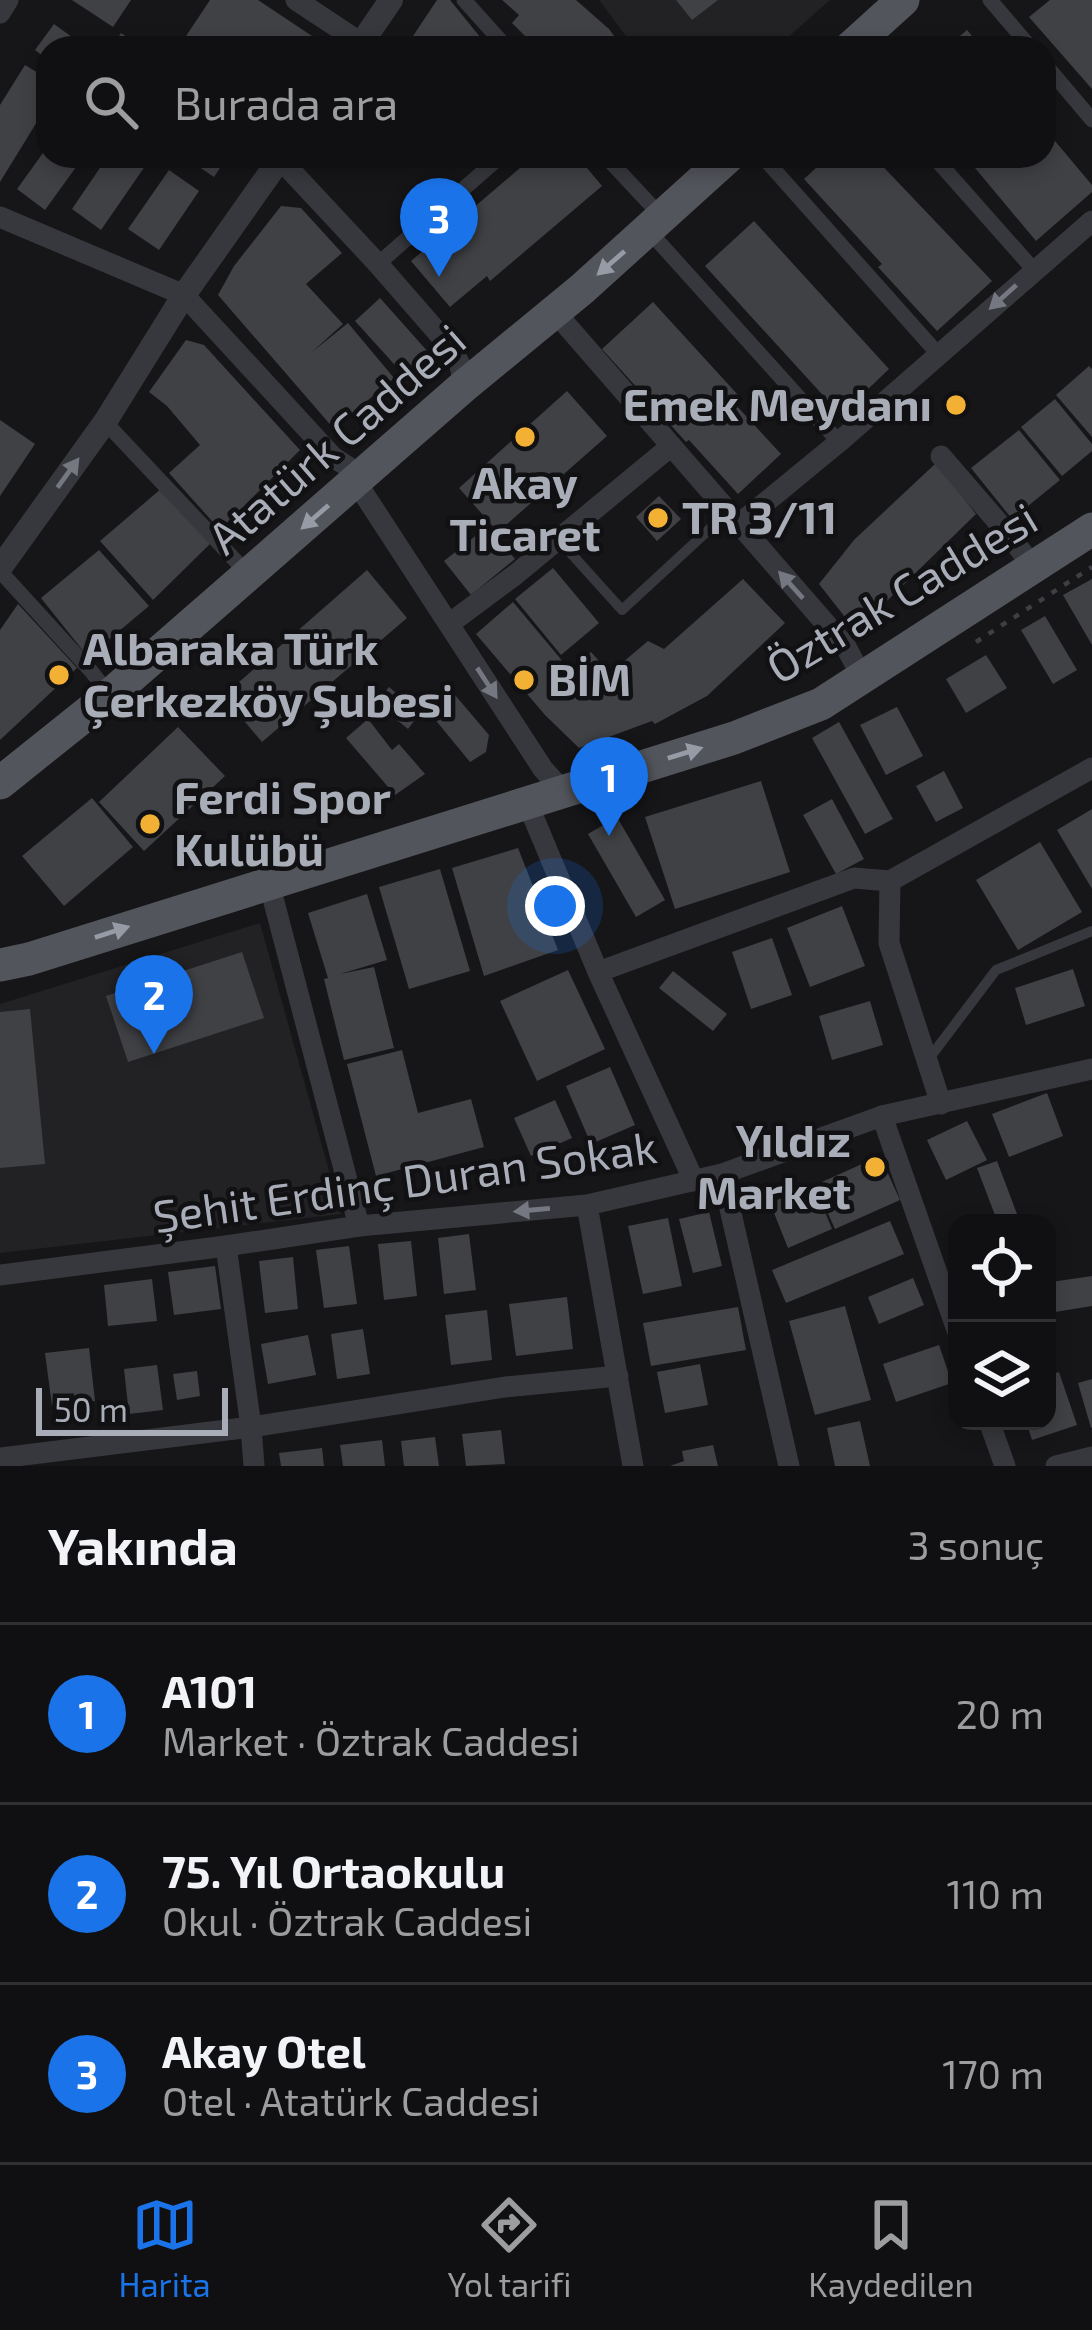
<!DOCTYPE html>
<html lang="tr">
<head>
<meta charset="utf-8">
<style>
  body { margin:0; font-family:"Exo 2",sans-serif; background:#1e1e20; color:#f1f3f6 }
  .controls { position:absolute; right:36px; bottom:36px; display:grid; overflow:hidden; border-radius:24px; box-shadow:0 6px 18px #0003 }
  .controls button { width:108px; height:108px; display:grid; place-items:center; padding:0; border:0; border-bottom:3px solid #303032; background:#101012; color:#f1f3f6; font:60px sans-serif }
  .scale { position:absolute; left:36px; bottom:30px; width:192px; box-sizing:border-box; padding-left:12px; border:6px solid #a8adb8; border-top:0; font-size:33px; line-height:42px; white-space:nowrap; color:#a8adb8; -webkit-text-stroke:9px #111113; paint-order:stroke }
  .you { position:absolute; left:555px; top:906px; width:42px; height:42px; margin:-30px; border:9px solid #fff; border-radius:50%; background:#1a73e8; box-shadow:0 0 0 18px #1a73e833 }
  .badge { display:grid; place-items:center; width:78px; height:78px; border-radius:50%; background:#1a73e8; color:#fff; font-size:39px; font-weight:700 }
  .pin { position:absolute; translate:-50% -99px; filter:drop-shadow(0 3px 6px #0008) }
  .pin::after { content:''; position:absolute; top:63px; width:42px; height:36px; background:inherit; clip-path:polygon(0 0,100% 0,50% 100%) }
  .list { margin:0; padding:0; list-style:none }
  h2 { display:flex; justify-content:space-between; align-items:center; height:156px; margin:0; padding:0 48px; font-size:51px }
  h2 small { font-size:39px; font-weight:400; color:#9c9d9f }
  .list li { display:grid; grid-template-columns:78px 1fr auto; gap:36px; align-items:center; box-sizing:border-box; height:180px; padding:0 48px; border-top:3px solid #303032 }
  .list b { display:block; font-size:45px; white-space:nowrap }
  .list p { margin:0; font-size:39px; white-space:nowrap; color:#9c9d9f }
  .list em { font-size:39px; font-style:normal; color:#9c9d9f }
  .icon { flex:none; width:66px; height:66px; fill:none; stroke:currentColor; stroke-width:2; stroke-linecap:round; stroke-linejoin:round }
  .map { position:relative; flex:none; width:1092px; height:1466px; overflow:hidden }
  .search { position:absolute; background:#101012; box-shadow:0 6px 18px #0003; left:36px; right:36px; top:36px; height:132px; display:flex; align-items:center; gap:30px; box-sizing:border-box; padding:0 42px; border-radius:36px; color:#9c9d9f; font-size:45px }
  .sheet { height:696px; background:#101012 }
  nav { display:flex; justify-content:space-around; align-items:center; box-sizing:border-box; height:168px; border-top:3px solid #303032; background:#101012; font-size:33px; color:#9c9d9f }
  nav a { display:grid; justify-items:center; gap:6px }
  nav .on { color:#1a73e8 }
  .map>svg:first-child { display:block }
</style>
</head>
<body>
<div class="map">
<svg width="1092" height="1466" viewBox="0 0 1092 1466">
  <rect width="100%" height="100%" fill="#161618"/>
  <g fill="#222225">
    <path d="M599,0H830L776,48H635Z"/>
    <path d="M260,923L341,1214L0,1253V1004Z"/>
  </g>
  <g fill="#404145">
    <path d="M72,0H131L113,27Z"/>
    <path d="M210,0H258L312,36L304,48H178Z"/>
    <path d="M437,0H450L489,48H405Z"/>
    <path d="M502,0H576L609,29L623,48H537L512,23L519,15Z"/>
    <path d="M676,0H718L692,20Z"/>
    <path d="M1050,0H1092V89L1029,17Z"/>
    <path d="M54,24L87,48H48V60L35,50Z"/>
    <path d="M967,30L982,48H946Z"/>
    <path d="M121,33L143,48H111Z"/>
    <path d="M25,65L48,79V104L0,182V105Z"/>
    <path d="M1044,128L1092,185V192L1036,241L965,156H1044Z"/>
    <path d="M48,146V156H84L45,210L17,189Z"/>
    <path d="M108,156H152L101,230L72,209Z"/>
    <path d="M183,156H228L214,177Z"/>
    <path d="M534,156H577L602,186L490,281L487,276L450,307L411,261Z"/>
    <path d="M829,156H873L992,281L937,331L878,267L882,264L804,179Z"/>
    <path d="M169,170L199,191L159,250L128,229Z"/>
    <path d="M281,206L301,208L342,253L306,284L343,324L312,352L348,323L394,378L334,429L218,295L234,266Z"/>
    <path d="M754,221L889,369L841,415L705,266Z"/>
    <path d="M380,298L429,353L404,375L355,321Z"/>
    <path d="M653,302L738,395L732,401L781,454L738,494L689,440L686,442L602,349Z"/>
    <path d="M186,340L204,345L300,450L220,530L169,473L200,445L167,406L149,392Z"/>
    <path d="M1089,366L1092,369V437L1056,395Z"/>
    <path d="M567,391L607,436L498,532L459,488Z"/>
    <path d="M1055,399L1092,444V451L1062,476L1021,427Z"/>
    <path d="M0,420L35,444L0,496Z"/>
    <path d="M1019,430L1060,480L1012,519L971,468Z"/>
    <path d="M936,463L976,514L856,631L819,584L854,540Z"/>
    <path d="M162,488L213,541L153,600L100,541Z"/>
    <path d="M659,496L681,519L657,541L636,517Z"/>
    <path d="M488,526L515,559L471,595L444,561Z"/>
    <path d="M99,550L149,606L88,657L41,598Z"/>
    <path d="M553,568L599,623L561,655L515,599Z"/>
    <path d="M367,570L407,618L262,742L223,696Z"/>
    <path d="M743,579L785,623L707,696L655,724L652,721L579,748L545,715L476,634L513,602L570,670L591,652L610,673L648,641L664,649Z"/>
    <path d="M1092,579V645L1063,595Z"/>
    <path d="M18,604L77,668L0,740V630Z"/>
    <path d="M1045,616L1077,670L1053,684L1021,630Z"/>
    <path d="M986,655L1007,688L966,713L946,679Z"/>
    <path d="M389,687L420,713L408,729L376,703Z"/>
    <path d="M455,695L489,735L486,752L470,762L433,717Z"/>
    <path d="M897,707L923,756L886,775L860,725Z"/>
    <path d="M368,719L392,750L399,744L425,774L395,795L346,738Z"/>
    <path d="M839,722L893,819L865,834L812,738Z"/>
    <path d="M178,727L225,776L144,851L99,802Z"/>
    <path d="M944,771L963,808L936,822L916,786Z"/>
    <path d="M761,781L790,872L675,909L645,817Z"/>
    <path d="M92,798L133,847L64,906L22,856Z"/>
    <path d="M832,799L864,859L836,874L803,815Z"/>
    <path d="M1092,809V889L1057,830Z"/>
    <path d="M617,817L665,900L636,917L588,834Z"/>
    <path d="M1040,842L1082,912L1018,950L976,880Z"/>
    <path d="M518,848L558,950L484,976L452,868Z"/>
    <path d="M440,869L470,971L409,989L379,887Z"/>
    <path d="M367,894L387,960L340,974L374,967L394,1048L344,1060L324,979L328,978L308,913Z"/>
    <path d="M842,906L865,966L810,987L787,928Z"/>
    <path d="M772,938L792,995L751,1009L732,952Z"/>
    <path d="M242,952L264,1018L128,1062L106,996Z"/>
    <path d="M1073,969L1085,1006L1026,1025L1015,988Z"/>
    <path d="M568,970L605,1049L537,1081L500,1001Z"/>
    <path d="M673,971L727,1014L713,1031L659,988Z"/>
    <path d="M870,1001L883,1045L832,1060L819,1016Z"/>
    <path d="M30,1009L45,1164L0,1168V1012Z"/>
    <path d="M402,1050L418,1113L471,1099L484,1147L376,1176L347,1064Z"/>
    <path d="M610,1067L635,1125L591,1144L566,1086Z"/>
    <path d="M1047,1093L1063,1136L1009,1157L992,1114Z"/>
    <path d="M555,1100L572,1138L531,1156L514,1118Z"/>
    <path d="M967,1121L987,1160L946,1180L927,1140Z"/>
    <path d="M880,1156L900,1200L835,1229L815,1185Z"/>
    <path d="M997,1161L1020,1222L1016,1223H998L977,1168Z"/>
    <path d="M814,1185L832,1229L788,1248L770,1203Z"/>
    <path d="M709,1212L722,1266L693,1273L679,1219Z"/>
    <path d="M668,1218L682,1286L643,1294L628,1226Z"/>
    <path d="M890,1221L904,1254L786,1303L772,1270Z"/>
    <path d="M469,1234L476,1290L444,1294L438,1238Z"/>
    <path d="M411,1241L417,1296L384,1300L378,1244Z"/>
    <path d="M349,1246L357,1304L324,1308L316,1250Z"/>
    <path d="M293,1257L298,1309L265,1313L259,1261Z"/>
    <path d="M215,1266L221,1309L174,1315L168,1272Z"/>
    <path d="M1092,1276V1306L1055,1312L1051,1282Z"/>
    <path d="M913,1278L924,1305L879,1324L868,1297Z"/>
    <path d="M152,1279L157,1321L108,1326L104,1285Z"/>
    <path d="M567,1297L573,1349L516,1356L509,1304Z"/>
    <path d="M845,1306L871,1400L815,1415L789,1321Z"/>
    <path d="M738,1307L746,1350L651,1366L643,1323Z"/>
    <path d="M487,1310L492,1360L451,1365L445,1315Z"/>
    <path d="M363,1329L370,1374L337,1379L331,1334Z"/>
    <path d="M308,1335L316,1375L268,1384L261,1344Z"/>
    <path d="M939,1345L952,1383L896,1402L883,1364Z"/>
    <path d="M89,1348L95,1401L52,1406L45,1353Z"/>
    <path d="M700,1364L708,1405L665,1413L657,1372Z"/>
    <path d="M157,1365L163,1410L129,1414L124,1369Z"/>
    <path d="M197,1371L200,1396L177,1400L173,1374Z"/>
    <path d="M1059,1372L1077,1425L1032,1440L1026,1421H1047V1376Z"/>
    <path d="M1092,1379V1427L1091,1428L1078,1383Z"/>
    <path d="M860,1421L870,1466H835L827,1428Z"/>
    <path d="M501,1430L505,1464L466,1466L462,1434Z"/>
    <path d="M435,1437L439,1466H404L401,1441Z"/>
    <path d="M382,1440L385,1466H343L340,1445Z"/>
    <path d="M713,1445L718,1466H670L684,1461L682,1451Z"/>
    <path d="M322,1448L324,1466H281L279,1453Z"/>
  </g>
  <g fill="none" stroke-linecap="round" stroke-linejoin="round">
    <path stroke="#3d3f44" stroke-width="4.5" stroke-dasharray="6 9" stroke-linecap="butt" d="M976,642L1092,567"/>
    <g stroke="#37383d" stroke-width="10">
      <path d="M558,539L622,610L727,513"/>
      <path d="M928,1060L996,970L1092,931"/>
    </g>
    <g stroke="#37383d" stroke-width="15">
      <path d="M464,0L507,48"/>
      <path d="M990,0L1031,48"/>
      <path d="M1044,63L1092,120"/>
      <path d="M605,156L662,217"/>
      <path d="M762,156L939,355"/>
      <path d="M933,156L1034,270"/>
      <path d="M648,230L839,442"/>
      <path d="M378,264L501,156"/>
      <path d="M105,422L249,575"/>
      <path d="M0,571L91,671L109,694"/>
    </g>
    <g stroke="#37383d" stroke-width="21">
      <path d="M296,0L361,43"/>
      <path d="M0,13L8,0"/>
      <path d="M280,159L378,264L452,349L460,365L464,386"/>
      <path d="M0,217L184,295L333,457L362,476V491L543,769L562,790"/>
      <path d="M555,312L846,647L862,677"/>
      <path d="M941,456L1009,535L1034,568"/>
      <path d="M738,525L839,442L1092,221"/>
      <path d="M449,624L515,575L670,447"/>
      <path d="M527,802L598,972L694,1181"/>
      <path d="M890,881L889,943L941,1104"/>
      <path d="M269,883L359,1226"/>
      <path d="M598,972L854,878L890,881L1092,768"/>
      <path d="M882,1116L957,1330"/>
      <path d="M722,1174L789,1466"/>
      <path d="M587,1205L633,1466"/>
      <path d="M0,1275L226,1246L359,1226L587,1205L722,1174L882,1116L1092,1069"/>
      <path d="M989,1421L1005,1466"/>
      <path d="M0,1458L251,1427L226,1246"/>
      <path d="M254,1466L251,1427L505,1387L618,1376"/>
      <path d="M1056,1466L1092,1457"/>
    </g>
    <g stroke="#37383d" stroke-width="24">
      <path d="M358,48L391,0"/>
      <path d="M0,568L105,422L184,295L282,156"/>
    </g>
    <g stroke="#53555c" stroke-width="33">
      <path d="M850,48L903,0"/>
      <path d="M0,783L110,695L464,386L582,289L729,156"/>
      <path d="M0,965L29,959L734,738L821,704L1092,529"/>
    </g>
  </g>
  <defs><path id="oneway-solid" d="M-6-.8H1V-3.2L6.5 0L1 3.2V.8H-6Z" transform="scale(3)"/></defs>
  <g fill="#979ba6">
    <use href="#oneway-solid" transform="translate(611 263) rotate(139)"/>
    <use href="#oneway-solid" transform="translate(315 517) rotate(139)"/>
    <use href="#oneway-solid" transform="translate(685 753) rotate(-17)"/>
    <use href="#oneway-solid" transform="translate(112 932) rotate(-18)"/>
  </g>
  <g fill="#757881">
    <use href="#oneway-solid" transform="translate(1003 297) rotate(138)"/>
    <use href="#oneway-solid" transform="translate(68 473) rotate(-54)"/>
    <use href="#oneway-solid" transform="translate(791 585) rotate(-132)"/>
    <use href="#oneway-solid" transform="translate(487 683) rotate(57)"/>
    <use href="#oneway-solid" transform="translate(532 1210) rotate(175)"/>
  </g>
  <g fill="#f2b134" stroke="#111113" stroke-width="4.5">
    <circle cx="956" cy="405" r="12"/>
    <circle cx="525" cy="437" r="12"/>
    <circle cx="658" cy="518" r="12"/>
    <circle cx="59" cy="675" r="12"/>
    <circle cx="524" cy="680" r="12"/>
    <circle cx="150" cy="824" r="12"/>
    <circle cx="875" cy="1167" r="12"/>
  </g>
  <g text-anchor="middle" stroke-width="9" stroke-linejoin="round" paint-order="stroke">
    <g font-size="45" font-weight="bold" fill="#a8adb8" stroke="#111113" text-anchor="start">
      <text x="932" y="421" text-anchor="end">Emek Meydanı</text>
      <text x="525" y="499" text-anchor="middle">Akay<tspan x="525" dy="52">Ticaret</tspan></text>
      <text x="682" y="534">TR 3/11</text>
      <text x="83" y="665">Albaraka Türk<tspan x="83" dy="52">Çerkezköy Şubesi</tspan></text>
      <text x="548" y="696">BİM</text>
      <text x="174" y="814">Ferdi Spor<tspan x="174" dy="52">Kulübü</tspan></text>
      <text x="851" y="1157" text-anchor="end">Yıldız<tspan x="851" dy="52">Market</tspan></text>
    </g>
    <g font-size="45" fill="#a8adb8" stroke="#111113">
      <text transform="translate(337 439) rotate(-41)" y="16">Atatürk Caddesi</text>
      <text transform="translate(902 593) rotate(-31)" y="16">Öztrak Caddesi</text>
      <text transform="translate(405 1182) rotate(-8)" y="16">Şehit Erdinç Duran Sokak</text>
    </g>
  </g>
</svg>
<div class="controls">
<button><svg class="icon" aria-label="locate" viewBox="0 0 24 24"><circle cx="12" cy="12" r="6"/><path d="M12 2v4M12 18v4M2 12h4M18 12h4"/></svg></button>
<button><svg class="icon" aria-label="layers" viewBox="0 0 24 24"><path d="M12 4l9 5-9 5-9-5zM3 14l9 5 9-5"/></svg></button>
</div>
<div class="scale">50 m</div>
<div class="you"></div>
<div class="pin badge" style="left:609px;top:836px">1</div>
<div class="pin badge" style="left:154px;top:1054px">2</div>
<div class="pin badge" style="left:439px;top:277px">3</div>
<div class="search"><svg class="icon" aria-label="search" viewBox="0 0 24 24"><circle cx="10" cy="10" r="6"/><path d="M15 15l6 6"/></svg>Burada ara</div>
</div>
<section class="sheet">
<h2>Yakında<small>3 sonuç</small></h2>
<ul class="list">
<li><span class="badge">1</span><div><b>A101</b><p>Market · Öztrak Caddesi</p></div><em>20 m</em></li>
<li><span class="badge">2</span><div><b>75. Yıl Ortaokulu</b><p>Okul · Öztrak Caddesi</p></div><em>110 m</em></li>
<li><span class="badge">3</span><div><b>Akay Otel</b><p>Otel · Atatürk Caddesi</p></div><em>170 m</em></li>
</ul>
</section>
<nav>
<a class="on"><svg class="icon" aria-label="map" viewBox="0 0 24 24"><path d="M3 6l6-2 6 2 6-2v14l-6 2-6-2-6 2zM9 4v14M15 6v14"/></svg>Harita</a>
<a><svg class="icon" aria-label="directions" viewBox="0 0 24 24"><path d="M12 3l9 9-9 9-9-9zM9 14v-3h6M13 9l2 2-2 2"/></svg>Yol tarifi</a>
<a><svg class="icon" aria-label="saved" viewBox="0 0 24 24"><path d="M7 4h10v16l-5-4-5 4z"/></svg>Kaydedilen</a>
</nav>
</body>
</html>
